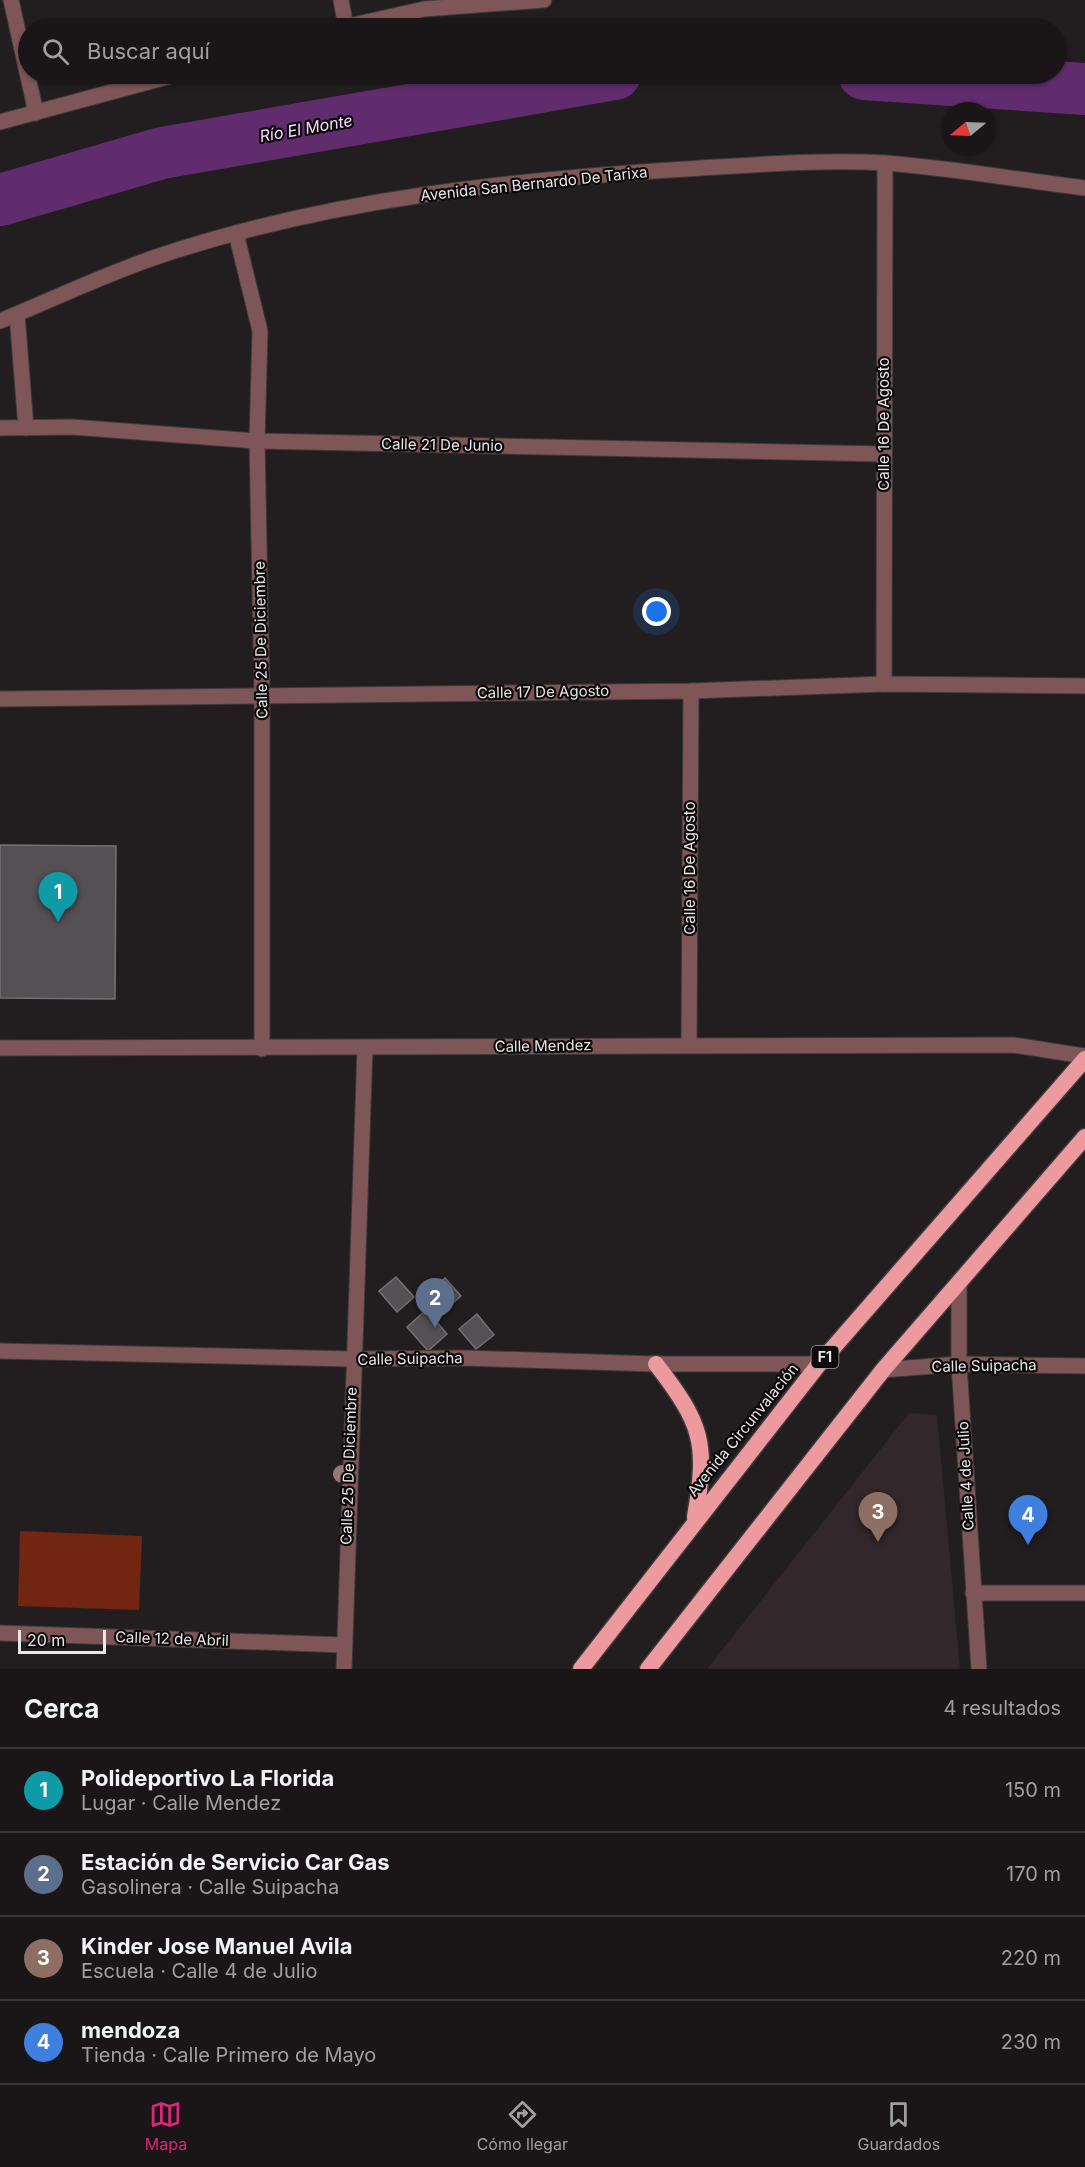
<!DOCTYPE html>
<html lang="es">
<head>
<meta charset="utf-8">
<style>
  body { margin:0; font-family:Inter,sans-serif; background:#272324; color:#f1f3f6 }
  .compass { position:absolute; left:941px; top:102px; width:54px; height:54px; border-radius:50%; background:#1a1617; box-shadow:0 2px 4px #0004; rotate:251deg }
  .scale { position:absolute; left:18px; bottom:15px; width:88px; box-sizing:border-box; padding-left:6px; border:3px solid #e9e6e7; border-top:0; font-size:16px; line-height:21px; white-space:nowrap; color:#e9e6e7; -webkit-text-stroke:4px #0b0909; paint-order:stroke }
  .you { position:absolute; left:657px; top:612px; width:21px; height:21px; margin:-15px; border:4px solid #fff; border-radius:50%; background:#1a73e8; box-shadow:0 0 0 9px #1a73e833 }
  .badge { display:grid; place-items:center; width:39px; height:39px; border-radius:50%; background:#db2777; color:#fff; font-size:20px; font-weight:700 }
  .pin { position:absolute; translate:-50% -50px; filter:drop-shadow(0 2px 3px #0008) }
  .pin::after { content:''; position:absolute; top:32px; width:21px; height:18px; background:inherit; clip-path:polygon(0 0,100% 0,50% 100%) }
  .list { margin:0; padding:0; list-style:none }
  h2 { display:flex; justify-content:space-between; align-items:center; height:78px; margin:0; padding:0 24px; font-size:26px }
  h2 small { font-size:20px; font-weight:400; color:#9f9fa1 }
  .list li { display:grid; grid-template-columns:39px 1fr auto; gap:18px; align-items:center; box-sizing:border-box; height:84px; padding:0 24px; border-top:2px solid #383536 }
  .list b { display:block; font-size:22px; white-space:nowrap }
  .list p { margin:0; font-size:20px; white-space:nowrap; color:#9f9fa1 }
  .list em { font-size:20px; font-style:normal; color:#9f9fa1 }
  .icon { flex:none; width:33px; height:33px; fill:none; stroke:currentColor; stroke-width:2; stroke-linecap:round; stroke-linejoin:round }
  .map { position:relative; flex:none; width:1085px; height:1669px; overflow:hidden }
  .search { position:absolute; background:#1a1617; box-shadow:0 2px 4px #0004; left:18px; right:18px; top:18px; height:66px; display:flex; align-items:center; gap:15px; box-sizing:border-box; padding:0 21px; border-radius:33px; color:#9f9fa1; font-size:22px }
  .sheet { height:414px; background:#1a1617 }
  nav { display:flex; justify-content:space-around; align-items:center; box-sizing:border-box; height:84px; border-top:2px solid #383536; background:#1a1617; font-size:16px; color:#9f9fa1 }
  nav a { display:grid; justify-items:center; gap:3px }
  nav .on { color:#db2777 }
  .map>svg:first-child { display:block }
</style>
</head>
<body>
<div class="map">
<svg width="1085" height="1669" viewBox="0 0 1085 1669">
  <rect width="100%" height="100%" fill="#221e1f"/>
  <path fill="#32272a" d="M909,1413L937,1415L960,1669H707Z"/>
  <path fill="#722510" d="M20,1531L142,1536L139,1610L18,1606Z"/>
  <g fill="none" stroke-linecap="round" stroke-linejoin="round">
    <g stroke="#612c6e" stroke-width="52">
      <path d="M864,74L1085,89"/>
      <path d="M0,200L162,153L615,74"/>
    </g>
  </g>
  <g fill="#555053" stroke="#757073" stroke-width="1.5">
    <path d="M0,845L116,846L115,999L0,998Z"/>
    <path d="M396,1277L414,1297L397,1312L379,1291Z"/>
    <path d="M445,1278L461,1296L441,1313L425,1295Z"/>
    <path d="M426,1310L447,1334L428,1351L407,1327Z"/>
    <path d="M477,1314L494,1335L476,1349L459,1329Z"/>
  </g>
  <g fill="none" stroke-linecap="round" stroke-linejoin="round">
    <g stroke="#3e3a3b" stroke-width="17">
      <g id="minor">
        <path d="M11,0L36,113"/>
        <path d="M341,0L346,27"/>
        <path d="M340,28L424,9L544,0"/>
        <path d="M0,122L178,74"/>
        <path d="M236,233L260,331L257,441L262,695V1049"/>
        <path d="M17,314L26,428"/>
        <path d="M0,321C54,299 109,272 165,254C332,199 511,180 686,169C750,165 822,159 886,163C952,168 1019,180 1085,188"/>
        <path d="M0,428L72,427L257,441L884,454"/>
        <path d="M884,684L885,163"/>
        <path d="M0,699L691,691L884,684L1085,686"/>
        <path d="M689,1045L691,691"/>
        <path d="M0,1048L1013,1045L1085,1056"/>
        <path d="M959,1283V1364L979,1669"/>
        <path d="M0,1351L352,1359L464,1358L656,1364H819"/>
        <path d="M883,1370L959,1364L1085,1366"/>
        <path d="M973,1593H1085"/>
        <path d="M0,1633L344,1645"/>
        <path d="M344,1669L365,1048"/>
      </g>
    </g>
    <g stroke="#3e3a3b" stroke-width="19">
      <g id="trunk">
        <path d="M656,1364C702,1424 708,1442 695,1517"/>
        <path d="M581,1669L819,1364L1085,1059"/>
        <path d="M648,1669L883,1370L1085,1137"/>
      </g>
    </g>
    <use href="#minor" stroke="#7f5658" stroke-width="15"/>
    <use href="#trunk" stroke="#ec9a9e" stroke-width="16"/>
  </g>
  <circle fill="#967973" cx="342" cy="1474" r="9"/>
  <g text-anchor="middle" stroke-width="4.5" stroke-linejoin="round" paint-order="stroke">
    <rect fill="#0b0909" stroke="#a6a4a4" stroke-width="1.5" x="811.5" y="1346" width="27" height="22" rx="4.5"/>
    <g font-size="14" font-weight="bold" fill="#e9e6e7">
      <text x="825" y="1362">F1</text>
    </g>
    <g font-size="15" fill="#e9e6e7" stroke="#0b0909">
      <text transform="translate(534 184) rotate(-6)" y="5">Avenida San Bernardo De Tarixa</text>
      <text transform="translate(884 424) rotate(-90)" y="5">Calle 16 De Agosto</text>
      <text transform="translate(442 445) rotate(1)" y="5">Calle 21 De Junio</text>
      <text transform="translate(261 640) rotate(-91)" y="5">Calle 25 De Diciembre</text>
      <text transform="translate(543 692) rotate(-1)" y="5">Calle 17 De Agosto</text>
      <text transform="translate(690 868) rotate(-90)" y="5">Calle 16 De Agosto</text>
      <text transform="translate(543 1046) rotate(-1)" y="5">Calle Mendez</text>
      <text transform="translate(410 1359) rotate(-1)" y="5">Calle Suipacha</text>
      <text transform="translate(984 1366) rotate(-1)" y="5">Calle Suipacha</text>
      <text transform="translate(743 1430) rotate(-51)" y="5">Avenida Circunvalación</text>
      <text transform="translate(349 1466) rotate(-88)" y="5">Calle 25 De Diciembre</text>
      <text transform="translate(966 1476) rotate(-93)" y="5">Calle 4 de Julio</text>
      <text transform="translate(172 1639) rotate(2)" y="5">Calle 12 de Abril</text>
    </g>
    <g font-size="16" font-style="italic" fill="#f6d8fe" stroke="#0b0909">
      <text transform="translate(306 128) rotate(-10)" y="6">Río El Monte</text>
    </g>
  </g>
</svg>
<svg class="compass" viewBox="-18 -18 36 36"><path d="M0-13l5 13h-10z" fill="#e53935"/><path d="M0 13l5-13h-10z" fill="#9f9fa1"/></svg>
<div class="scale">20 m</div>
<div class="you"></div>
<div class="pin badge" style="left:58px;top:922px;background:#0f9aa8">1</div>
<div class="pin badge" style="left:435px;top:1328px;background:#5c6f8a">2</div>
<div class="pin badge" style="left:878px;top:1542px;background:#8d6e63">3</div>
<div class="pin badge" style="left:1028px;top:1545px;background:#3f7fe0">4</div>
<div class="search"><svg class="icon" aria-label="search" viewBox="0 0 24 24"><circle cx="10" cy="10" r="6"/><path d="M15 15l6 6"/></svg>Buscar aquí</div>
</div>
<section class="sheet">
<h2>Cerca<small>4 resultados</small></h2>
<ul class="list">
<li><span class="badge" style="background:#0f9aa8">1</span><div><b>Polideportivo La Florida</b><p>Lugar · Calle Mendez</p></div><em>150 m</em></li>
<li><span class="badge" style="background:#5c6f8a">2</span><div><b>Estación de Servicio Car Gas</b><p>Gasolinera · Calle Suipacha</p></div><em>170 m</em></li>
<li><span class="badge" style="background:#8d6e63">3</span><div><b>Kinder Jose Manuel Avila</b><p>Escuela · Calle 4 de Julio</p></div><em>220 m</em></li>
<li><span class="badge" style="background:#3f7fe0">4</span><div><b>mendoza</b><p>Tienda · Calle Primero de Mayo</p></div><em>230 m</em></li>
</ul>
</section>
<nav>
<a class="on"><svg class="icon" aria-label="map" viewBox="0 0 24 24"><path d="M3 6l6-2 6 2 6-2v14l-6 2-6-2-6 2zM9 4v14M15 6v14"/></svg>Mapa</a>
<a><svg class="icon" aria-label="directions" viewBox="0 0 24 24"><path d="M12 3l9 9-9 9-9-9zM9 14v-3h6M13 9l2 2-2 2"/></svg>Cómo llegar</a>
<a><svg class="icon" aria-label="saved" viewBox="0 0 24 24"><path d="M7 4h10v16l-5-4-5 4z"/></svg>Guardados</a>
</nav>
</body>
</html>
